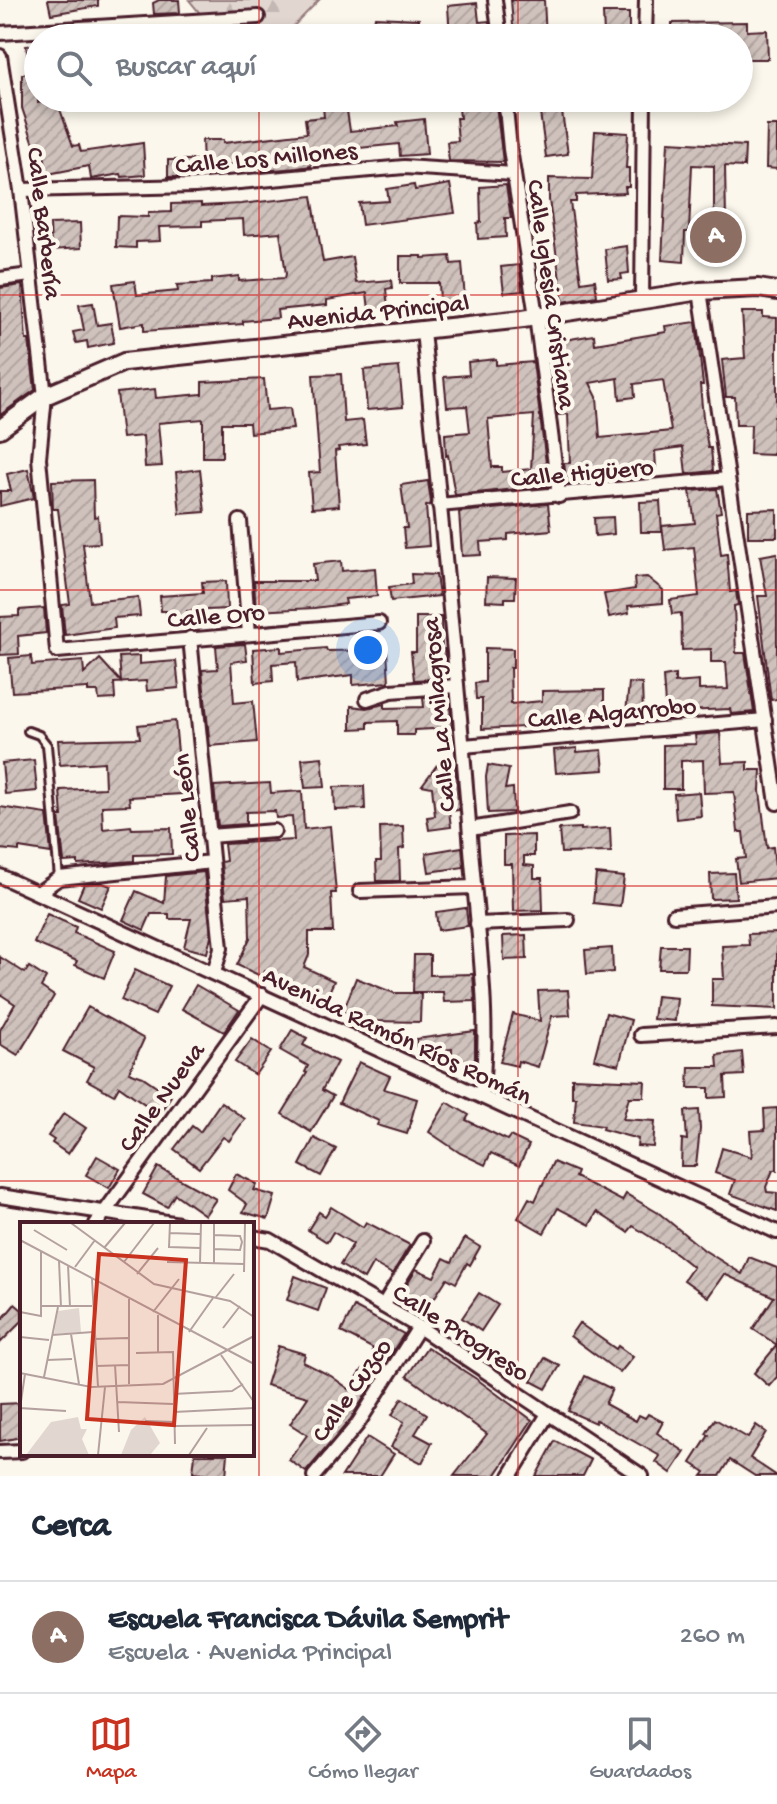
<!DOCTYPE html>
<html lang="es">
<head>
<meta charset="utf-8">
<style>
  body { margin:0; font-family:"Gochi Hand",sans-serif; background:#f2f2f3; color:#1f2937 }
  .you { position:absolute; left:368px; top:650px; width:28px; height:28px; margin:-20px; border:6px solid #fff; border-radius:50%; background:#1a73e8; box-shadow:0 0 0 12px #1a73e833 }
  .badge { display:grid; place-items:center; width:52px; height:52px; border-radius:50%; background:#c8321e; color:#fff; font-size:26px; font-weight:700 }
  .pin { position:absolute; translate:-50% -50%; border:4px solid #fff; box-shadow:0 2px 8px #0006 }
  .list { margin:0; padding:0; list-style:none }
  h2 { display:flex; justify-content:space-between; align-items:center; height:104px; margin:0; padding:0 32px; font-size:34px }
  h2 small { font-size:26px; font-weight:400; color:#747a83 }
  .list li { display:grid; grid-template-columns:52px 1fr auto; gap:24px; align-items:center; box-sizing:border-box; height:112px; padding:0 32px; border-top:2px solid #e0e1e3 }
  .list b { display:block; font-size:30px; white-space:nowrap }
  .list p { margin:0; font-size:26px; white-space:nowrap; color:#747a83 }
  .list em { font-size:26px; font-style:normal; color:#747a83 }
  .icon { flex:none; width:44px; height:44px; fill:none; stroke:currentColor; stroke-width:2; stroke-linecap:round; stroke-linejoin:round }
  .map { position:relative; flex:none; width:777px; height:1476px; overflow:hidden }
  .search { position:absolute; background:#fff; box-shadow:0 4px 12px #0003; left:24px; right:24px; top:24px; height:88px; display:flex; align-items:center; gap:20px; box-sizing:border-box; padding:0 28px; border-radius:44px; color:#747a83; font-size:30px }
  .sheet { height:216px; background:#fff }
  nav { display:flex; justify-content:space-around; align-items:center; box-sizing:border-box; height:112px; border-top:2px solid #e0e1e3; background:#fff; font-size:22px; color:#747a83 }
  nav a { display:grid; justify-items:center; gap:4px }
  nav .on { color:#c8321e }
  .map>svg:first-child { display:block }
</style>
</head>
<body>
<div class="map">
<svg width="777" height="1476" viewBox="0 0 777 1476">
  <defs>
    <pattern id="forest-firs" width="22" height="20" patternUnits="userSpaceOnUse" patternTransform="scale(2)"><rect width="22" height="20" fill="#e2d7d0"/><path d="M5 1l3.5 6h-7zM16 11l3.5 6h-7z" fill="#c3b8b3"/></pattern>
    <pattern id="building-hatch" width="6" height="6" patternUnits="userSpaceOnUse" patternTransform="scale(2)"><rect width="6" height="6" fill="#cfc2bc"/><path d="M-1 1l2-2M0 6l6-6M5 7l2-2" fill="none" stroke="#b3a6a2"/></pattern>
  </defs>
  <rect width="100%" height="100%" fill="#fbf7ec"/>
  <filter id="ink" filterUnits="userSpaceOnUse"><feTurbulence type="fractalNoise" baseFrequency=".0125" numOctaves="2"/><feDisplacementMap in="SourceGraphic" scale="16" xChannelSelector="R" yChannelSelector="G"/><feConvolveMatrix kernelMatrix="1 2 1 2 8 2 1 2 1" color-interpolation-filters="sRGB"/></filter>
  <g filter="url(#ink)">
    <path fill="url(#forest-firs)" stroke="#967b7e" stroke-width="2" d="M189,0H319L282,38H220Z"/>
    <g fill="url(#building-hatch)" stroke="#4a1f2b" stroke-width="2" fill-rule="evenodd">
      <path d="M48,0H98V6L51,14Z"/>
      <path d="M159,0H179L180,13L154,14L153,3Z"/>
      <path d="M511,0H544L546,38H514Z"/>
      <path d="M477,3L479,22L489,21L490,35L450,38L448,6Z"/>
      <path d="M603,13H629V33L604,34Z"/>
      <path d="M375,17L419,19V38H372Z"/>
      <path d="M747,22V31L767,30L768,59H743V44H739V38H672V23Z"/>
      <path d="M38,44V103L56,98L73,146L79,145L81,152L143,143L145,175L122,177L121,174L91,179L89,166L48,174L43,151L37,153L22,108V74H31L26,46Z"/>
      <path d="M458,98H488L489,106L496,105L503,162L449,161L447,142L458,141L456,118H460Z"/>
      <path d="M538,98H560L568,154L546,157Z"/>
      <path d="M346,104L350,131L398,126L397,122L424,119L427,154L400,156L399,144L309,153L311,166L297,168L262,171L261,167L241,169L240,164L203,165L202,140H223V143L307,133L305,119L324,117L323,107Z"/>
      <path d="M767,126H777V169L766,168Z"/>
      <path d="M595,131L628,133L626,168H629V187H625L626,193L576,195V202H570L581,282L595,280L597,296L563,302L549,200V178L592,179Z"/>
      <path d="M668,142L745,146L744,167L725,166L726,220L714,221V166L692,165L689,232H685L684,262L662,260Z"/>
      <rect x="168" y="160" width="30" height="17"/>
      <path d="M450,184L455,213L362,225L359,203L389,201L387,189L414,185L415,190Z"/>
      <path d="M506,185L511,218H505L506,237L478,239L477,223L481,222L480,187Z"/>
      <path d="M312,196L323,262L352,257L356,283L391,280L392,288L386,289L388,308L369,310L367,293L327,300V305L277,310L278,318L243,321V324L144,331V323L120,327L113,284L135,281L137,295L178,291L177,285L212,283V279L239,276V281L285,278L286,274L280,232L244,235L243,219L202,221V226L159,227L160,241L136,242V248L116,247L117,216L148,217V213L171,212V204L201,203V206L241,204Z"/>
      <path d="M80,223L81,248L51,250L50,224Z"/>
      <path d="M627,246L629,273L621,274L622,279L608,280L605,249Z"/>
      <path d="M400,256H422V258L450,256L451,264L462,263L465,299L440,301L439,283H400Z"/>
      <path d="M519,265L522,291L504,293L501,267Z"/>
      <path d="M22,285L26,340H29L35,390L0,415V288Z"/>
      <path d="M93,303L97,325L111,323L114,339L113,343L88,348L87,341L76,343L73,332L84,330L79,305Z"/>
      <path d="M742,312H763V317L777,318V416H774L773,455L750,454L751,425H736L735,397H726L722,360L745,358Z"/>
      <path d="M696,322L703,385H700L703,417L708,448H711L713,471L686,474L683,447L655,451L656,468L636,469V473L599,475L600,482L567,484L564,463H570L568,414L558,415L551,360L561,359L558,341L594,335L595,344L666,332L665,326ZM618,378L620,399L635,397L634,384L663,380L671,431L600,438L597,397L590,383Z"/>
      <path d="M496,359V365L533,362L549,486L455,495L448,455L446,456L445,434L470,432L467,406L447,407L444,377L469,375L468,362ZM534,415L531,469L502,472V467H492L488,419Z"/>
      <path d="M399,367L403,407L367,410L364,370Z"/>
      <path d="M341,374L344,422L363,420L366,444L338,447L339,450L335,451L339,506L312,508L309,473L320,472L313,375Z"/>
      <path d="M264,379L267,410L290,408L293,429L250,433L249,423H222V457H203V419L158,423L162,466L145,467L143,436L122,438L117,393L155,389L156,398L202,394V382Z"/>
      <path d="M28,469L34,498L0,506V491H11L7,474Z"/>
      <path d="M200,469L205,512L180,514L176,472Z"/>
      <path d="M93,480L94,517L98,516L100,543L83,544L90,602L138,597L140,616L114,618L115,628L65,635L62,605L70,604L58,509H53L52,481Z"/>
      <path d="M428,481L431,502L430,505L426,506L429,546L405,548L403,528H407L401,485Z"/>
      <path d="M717,489L721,512L716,513L721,555L727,554L730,592L736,591L738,605L734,606L736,653H745L754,712L731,714L730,709L683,711V713H678V718L666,719L663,677L675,675V683L699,681V690L728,689L726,662H711V649L682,650L681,613L672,614L670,600L699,596L694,547L665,550L662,526L695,523L690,491Z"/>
      <path d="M660,501L662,532H641L640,502Z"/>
      <path d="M548,504L551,530L508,534V540L480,542L481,555L462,556L459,512Z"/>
      <path d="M777,509V537H748V510Z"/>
      <path d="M613,517L614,534L595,536L594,518Z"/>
      <path d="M777,553V699L771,700L758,596H767L760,556Z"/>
      <path d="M341,561L342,571L375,568L377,596L345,599L346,604L314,608L256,611L254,581H315L313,564Z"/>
      <path d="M411,574L436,575L439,596L391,601L389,587L412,584Z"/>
      <path d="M487,577L516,578L515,598H505V602L486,601Z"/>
      <path d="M647,577L663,590V603L628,606L629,613L609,617L604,594L635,589L634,578Z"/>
      <path d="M226,581L227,609L187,611L188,619L166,620V611H161L160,596L203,593L202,582Z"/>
      <path d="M44,608L46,633L18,636L19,654L0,655V617L19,616V610Z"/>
      <path d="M416,617H441L442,649H444L447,678L414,680L411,652H416Z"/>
      <path d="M245,644L247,660L231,662L234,703L253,701L257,742L210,746L202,670L218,669L216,646Z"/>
      <path d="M281,647V652L326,648L327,651L387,650L389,682L353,685V675L297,682L296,662L272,664L273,681L255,683L253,649Z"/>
      <path d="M485,648L513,649V668H510L511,704L542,701V691L604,690V715H571L572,728L544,730L543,726L482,729V699H476L475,683L485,682Z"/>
      <path d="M31,656L32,665L83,661L84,674L100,659L121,682L119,657L139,656V664L176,661L179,688L147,691L146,681L114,683L115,699L99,700L98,692H88V688L12,692L9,658Z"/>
      <path d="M629,683L642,684L643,712L626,713Z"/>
      <path d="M449,696L452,728L414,730V735H397V721L368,722V728L351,729V706L366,708L385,704V708L424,707L423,698Z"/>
      <path d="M175,721L182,794L129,797L130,805L102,806L103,829L131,826L132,829L171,828L172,854L134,855V861L93,864L78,865V861L64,862L59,816H62L60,790L105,788L104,762L60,765L58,740L140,738L138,725Z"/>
      <path d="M720,733L722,763L748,762V770H761L760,791L767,848L773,847L776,878L739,882L736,859L746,858L743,832H738L734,792L704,793L703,760L681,761V789H663V745L696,744L695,735Z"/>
      <path d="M577,748V752L602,750L604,770L556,773L554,750Z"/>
      <path d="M322,757L325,787L305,788L302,759Z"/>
      <path d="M34,760L37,791L5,794L2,763Z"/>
      <path d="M455,763L459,810L449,811L451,827L429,830L427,817L435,816L432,787L422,785L437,765Z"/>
      <path d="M488,765L509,769L505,789L513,788L514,812L488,813L486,777Z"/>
      <path d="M270,783L271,793L302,791L304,829L330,826L336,893H331L333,932H309V955L304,967L334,981L322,1008L303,999L308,990L265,971L263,977L237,965L250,938L249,896L225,898L221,862L226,861L224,844L294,840L292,817L276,818L275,811L246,812V824L218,826L214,786Z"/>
      <path d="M364,786L365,809L335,810L334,787Z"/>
      <path d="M699,792L701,816L676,819L674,794Z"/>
      <path d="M0,807L47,814L51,853L19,848V851L0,849Z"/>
      <path d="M403,826L404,848L399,849L400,881H377L376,861H381L380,827Z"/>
      <path d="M581,828V830L610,828L611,852L561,853L559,829Z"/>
      <path d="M534,835V856H524V865L534,866V878H542L543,910L513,911L512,864H504V836Z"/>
      <path d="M462,847L464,867L429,872L426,853Z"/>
      <path d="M204,872L211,936L207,953L184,947L191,919H169V914H151L144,930L123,920L136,891L164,903L166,876Z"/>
      <path d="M734,873L736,898L711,899L710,874Z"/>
      <path d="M596,874L624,877L620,906L593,903Z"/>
      <path d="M102,883L111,886L101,908L78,898L84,884Z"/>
      <path d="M466,908L468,926L438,930L436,912Z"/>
      <path d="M47,914L76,927L74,933L115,951L104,978L75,965L77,961L34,943Z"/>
      <path d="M777,933V1009L712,1006V979H724L722,946L749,945L748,934Z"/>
      <path d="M526,935L527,959L504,960L503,936Z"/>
      <path d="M661,946H687L686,969H659Z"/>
      <path d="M612,948L613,972L587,974L585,950Z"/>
      <path d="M414,955H430V975L473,974L475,1001L444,1002L443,992H413Z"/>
      <path d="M0,957L25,973L29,967L46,978L41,987L54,996L18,1055L0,1044V1030L15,1004L0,994Z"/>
      <path d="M135,970L169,986L155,1015L121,1000Z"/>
      <path d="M356,978L394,993H421L420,1022L374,1021L361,1015L359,1018L343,1012Z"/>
      <path d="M196,985L239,1010L224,1032L182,1009Z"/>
      <path d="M568,990L570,1015L552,1016L538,1067L518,1061L517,1066L500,1062L513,1014L540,1021L538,991Z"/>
      <path d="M656,996L677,998L675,1021L653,1019Z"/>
      <path d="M88,1007L144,1039L129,1072L143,1077L171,1096L159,1114L119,1086L114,1095L87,1080L94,1067L63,1051Z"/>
      <path d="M606,1013L631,1020L619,1065L594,1059Z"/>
      <path d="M292,1030L307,1038L303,1045L337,1062L322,1090L333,1096L311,1132L282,1114L307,1073L305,1072L308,1066L280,1050Z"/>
      <path d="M475,1031V1060L452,1061V1049L417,1052L416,1039Z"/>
      <path d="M252,1039L271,1052L255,1075L235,1062Z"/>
      <path d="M742,1052L744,1075L725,1076L726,1097L709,1098V1088H688L689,1067H718L717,1055Z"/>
      <path d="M359,1062L390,1076L384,1089L417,1099L407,1134L377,1125L379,1121L339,1103Z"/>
      <path d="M572,1078L645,1081L644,1097H629L623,1119L655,1121L653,1147L637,1146L638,1139L602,1129L603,1126L574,1122L576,1097H572Z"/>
      <path d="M221,1102L245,1119L229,1141L223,1137L199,1168L174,1149L192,1126L200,1132Z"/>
      <path d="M447,1102L469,1115L466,1120L507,1140L510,1136L529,1145L519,1166L491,1153L485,1165L460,1153L429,1132Z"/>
      <path d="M777,1108V1170H773L766,1187L767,1192L777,1193V1211L730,1194L735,1180L715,1173L722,1148L752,1157L750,1131L765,1130L764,1109Z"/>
      <path d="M699,1110L700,1129L696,1166H681L682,1139L687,1140L685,1111Z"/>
      <path d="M64,1113L86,1128L68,1154L52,1143L54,1140L48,1136Z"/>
      <path d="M314,1138L336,1149L321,1176L300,1165Z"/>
      <path d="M97,1156L120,1169L109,1188L86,1175Z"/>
      <path d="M553,1162L577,1172L575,1177L622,1201L626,1194L660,1214L704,1250L742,1274L749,1257L777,1268V1377L769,1386L754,1373L777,1345L753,1329L774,1297L724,1274L708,1297L684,1280L693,1267L674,1252L633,1226L628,1232L597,1212L590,1225L558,1208L544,1233L518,1218L529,1198L535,1201Z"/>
      <path d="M158,1167L216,1199L205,1215L175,1194L167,1207L143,1194Z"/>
      <path d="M236,1174L257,1184L254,1190L275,1196L268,1219L243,1212L247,1204L228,1190Z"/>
      <path d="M331,1207L363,1227L366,1222L410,1245L392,1274L373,1263L364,1279L340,1265L353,1244L333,1232L327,1242L308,1230L319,1212L325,1216Z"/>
      <path d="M465,1238L480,1247L470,1265L467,1263L456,1283L447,1278L430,1305L402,1292L416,1269L434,1277L444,1258L452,1262Z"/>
      <path d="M295,1276L326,1288L318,1311L287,1300Z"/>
      <path d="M479,1293L498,1305L481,1331L462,1318Z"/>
      <path d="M15,1304L22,1310V1321L0,1343V1322Z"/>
      <path d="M354,1307L404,1334L387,1360L372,1351L374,1349L341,1332Z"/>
      <path d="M579,1323L616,1349L618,1346L633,1357L620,1373L570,1336Z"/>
      <path d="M278,1346L305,1354L303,1362L331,1376L349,1389L363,1369L376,1378L350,1420L306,1472L289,1460L307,1435L290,1424L308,1397L266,1385Z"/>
      <path d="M427,1347L478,1380L532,1420L495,1476H454L487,1434L407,1376Z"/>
      <path d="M545,1358L560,1366L546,1389L531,1381Z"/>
      <path d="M585,1376L612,1389L605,1404L636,1421L639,1415L645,1418L648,1414L663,1422L657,1433L685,1452L671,1473L656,1462L660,1456L596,1420L595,1423L568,1411Z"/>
      <path d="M402,1398L427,1414L415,1434L432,1443L422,1463L391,1447L404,1422L392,1415Z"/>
      <path d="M22,1403V1437L0,1441V1404Z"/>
      <path d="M715,1419L748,1438L756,1425L766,1432L750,1458L777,1476H755L730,1460L720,1476H702L705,1472L691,1463L709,1435L706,1434Z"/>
      <path d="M367,1437L394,1454L380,1476H342Z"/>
      <path d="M555,1441L591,1460L583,1476H536Z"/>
      <path d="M195,1454H228L226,1476L193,1473Z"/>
    </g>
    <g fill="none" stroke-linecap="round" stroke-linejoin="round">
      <g stroke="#4a1f2b" stroke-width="12">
        <path id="service" d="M28,731L39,735L47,745L59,878"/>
      </g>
      <g stroke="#4a1f2b" stroke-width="18">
        <g id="minor">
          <path d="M495,0L500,38"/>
          <path d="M0,33L258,17"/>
          <path d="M645,38L646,0"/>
          <path d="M0,56L21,190L45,396L39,458L57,651L379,623"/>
          <path d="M505,98L510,149L536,316L559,496"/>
          <path d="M21,190L195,186L404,167L514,174"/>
          <path d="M0,279L30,275"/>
          <path d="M700,291L777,803"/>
          <path d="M642,300L644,98"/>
          <path d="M423,330C439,503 458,676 471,849C477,927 491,1020 481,1096"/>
          <path d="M439,505L728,479"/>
          <path d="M240,521L249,634"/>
          <path d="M190,638L221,948L214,973"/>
          <path d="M367,699L391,691L457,686"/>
          <path d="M463,746L765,720"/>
          <path d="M470,829L570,813"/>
          <path d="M209,836L274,831"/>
          <path d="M0,876L777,1232"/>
          <path d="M360,891L474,887"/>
          <path d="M38,893L59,878L212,862"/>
          <path d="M674,915L777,907"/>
          <path d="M477,924L568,920"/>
          <path d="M641,1035L777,1027"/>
          <path d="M0,1196L179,1224"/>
          <path d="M96,1224L262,995"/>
          <path d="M252,1237L270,1240L419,1327L642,1476"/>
          <path d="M383,1306L423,1241"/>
          <path d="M0,1452L22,1451"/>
          <path d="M314,1476L357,1425L419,1327"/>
          <path d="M510,1476L548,1414"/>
        </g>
      </g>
      <g stroke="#4a1f2b" stroke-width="22">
        <path id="tertiary" d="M0,429L45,396L124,362L523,319L700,291L758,288L777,291"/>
      </g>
      <use href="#service" stroke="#fbf7ec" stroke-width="6"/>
      <use href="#minor" stroke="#fbf7ec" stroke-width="12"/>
      <use href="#tertiary" stroke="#fbf7ec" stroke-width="16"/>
    </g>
  </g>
  <path fill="none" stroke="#d62828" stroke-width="2" stroke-opacity="0.55" d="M259,0V38M518,0V38M259,98V1476M518,98V1476M0,295H777M0,590H777M0,886H777M0,1181H777"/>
  <g text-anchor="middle" stroke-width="8" stroke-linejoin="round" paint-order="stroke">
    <g font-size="26" fill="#4a1f2b" stroke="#fbf7ec">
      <text transform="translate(266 156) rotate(-5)" y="9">Calle Los Millones</text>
      <text transform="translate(46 223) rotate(83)" y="9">Calle Barbería</text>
      <text transform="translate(553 294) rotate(82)" y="9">Calle Iglesia Cristiana</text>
      <text transform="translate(378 310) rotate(-6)" y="9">Avenida Principal</text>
      <text transform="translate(582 471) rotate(-5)" y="9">Calle Higüero</text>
      <text transform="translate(216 614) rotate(-5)" y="9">Calle Oro</text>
      <text transform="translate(612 711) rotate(-5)" y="9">Calle Algarrobo</text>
      <text transform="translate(437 715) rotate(-95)" y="9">Calle La Milagrosa</text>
      <text transform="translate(185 808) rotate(-96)" y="9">Calle León</text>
      <text transform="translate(398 1034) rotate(25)" y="9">Avenida Ramón Ríos Román</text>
      <text transform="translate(160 1096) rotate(-54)" y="9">Calle Nueva</text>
      <text transform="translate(462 1331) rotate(33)" y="9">Calle Progreso</text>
      <text transform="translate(350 1389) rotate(-55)" y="9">Calle Cuzco</text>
    </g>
  </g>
  <g transform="translate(20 1222)">
    <rect width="234" height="234" fill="#fbf7ec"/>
    <path d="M59,86L61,110L34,112L38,89Z" fill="#e2d7d0"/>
    <path d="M58,195L61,207H67L62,217L69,233H6L31,200ZM125,195L140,221L130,233H101L111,208Z" fill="#e2d7d0"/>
    <path fill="none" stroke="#b4a19f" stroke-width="2" d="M51,1L134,62L210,79L234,95M150,1L149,25L180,26M234,6V44M14,8L47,28M149,11L180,12M0,18L234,142M84,26L105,1M194,27L220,28L222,20L220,14L194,13M39,39L41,85M104,40L134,1M147,40L224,42M180,41L181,1M194,41V1M48,43L50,85M55,45L75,18M224,50L225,1M117,52L138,26M72,57L78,165M196,75L214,52M109,77V162M22,84H72M0,90L21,94V30M133,90L159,57M138,93V130M203,106L220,84M169,110L193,76M51,112L59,162M32,113L73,110M0,115L29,118M74,117L108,116M116,131L153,130L155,222M201,133L234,180M27,138L52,137M95,143L99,210M76,144L109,143M0,151L71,165L143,162L234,114M5,152L0,186L46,189M24,155L38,85M153,172L212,169L223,162M98,180L153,182M154,190L234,186M125,199L155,200M155,204L234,203M78,233L85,165M169,233L187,206"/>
    <path fill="#c8321e" fill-opacity="0.15" stroke="#c8321e" stroke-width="4" d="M79,32L166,38L154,203L67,197Z"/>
    <rect width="234" height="234" fill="none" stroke="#4a1f2b" stroke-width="4"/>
  </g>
</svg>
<div class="you"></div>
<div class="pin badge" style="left:716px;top:237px;background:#8d6e63">A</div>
<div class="search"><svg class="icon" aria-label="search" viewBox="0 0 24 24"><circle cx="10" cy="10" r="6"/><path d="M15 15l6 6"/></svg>Buscar aquí</div>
</div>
<section class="sheet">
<h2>Cerca<small></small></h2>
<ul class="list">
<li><span class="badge" style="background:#8d6e63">A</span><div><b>Escuela Francisca Dávila Semprit</b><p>Escuela · Avenida Principal</p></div><em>260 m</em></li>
</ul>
</section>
<nav>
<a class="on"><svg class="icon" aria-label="map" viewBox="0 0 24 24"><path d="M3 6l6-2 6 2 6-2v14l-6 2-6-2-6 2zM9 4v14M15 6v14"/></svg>Mapa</a>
<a><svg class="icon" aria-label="directions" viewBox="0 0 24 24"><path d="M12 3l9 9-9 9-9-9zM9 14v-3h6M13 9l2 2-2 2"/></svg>Cómo llegar</a>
<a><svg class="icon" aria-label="saved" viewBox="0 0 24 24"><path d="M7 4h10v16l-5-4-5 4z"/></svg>Guardados</a>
</nav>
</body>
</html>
